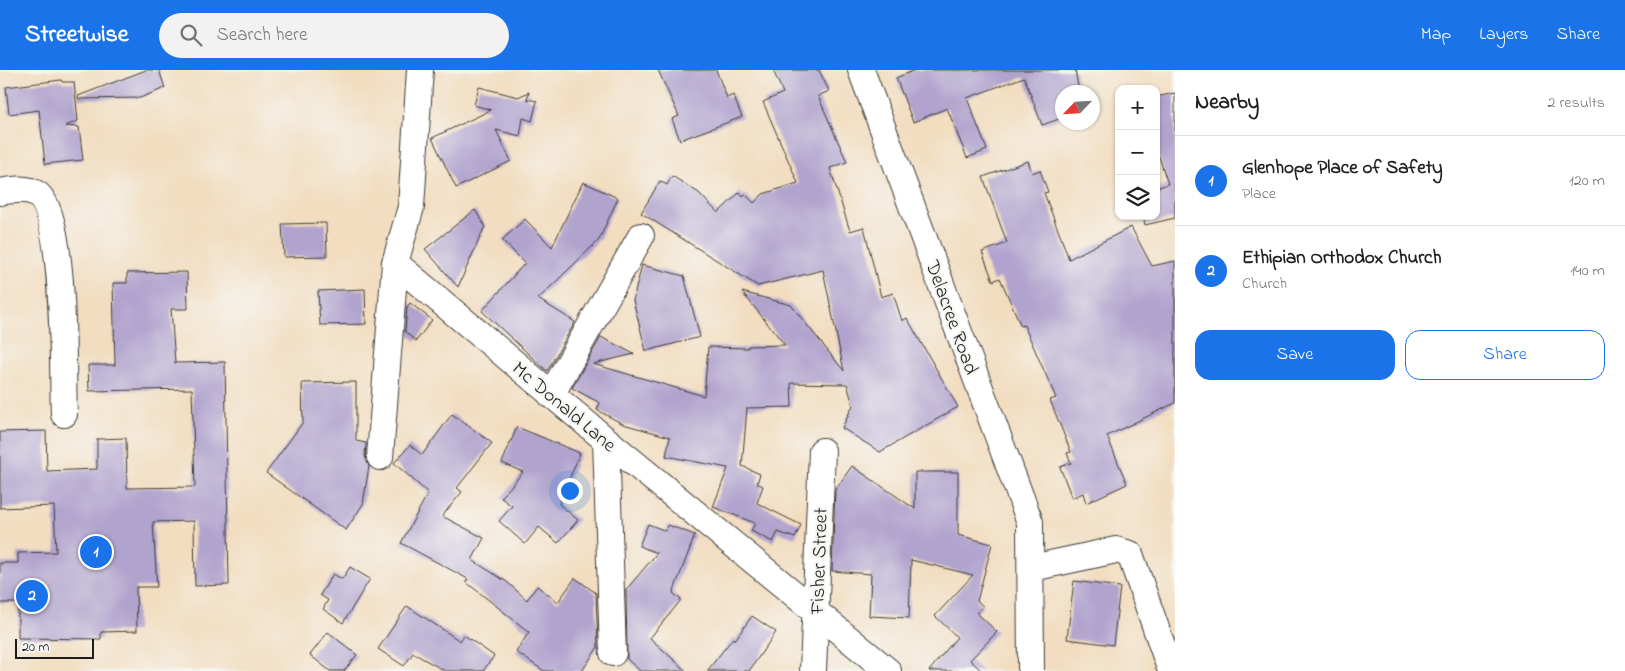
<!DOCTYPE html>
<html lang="en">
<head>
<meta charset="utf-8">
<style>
  body { margin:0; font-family:"Indie Flower",sans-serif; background:#f2f2f2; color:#202124 }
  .controls { position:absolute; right:15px; top:15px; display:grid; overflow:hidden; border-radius:10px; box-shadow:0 1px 4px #0004 }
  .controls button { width:45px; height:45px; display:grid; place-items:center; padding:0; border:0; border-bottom:1px solid #e0e0e0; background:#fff; color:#202124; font:25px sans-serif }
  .compass { position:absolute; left:1055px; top:15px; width:45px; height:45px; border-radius:50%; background:#fff; box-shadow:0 1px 4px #0004; rotate:245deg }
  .scale { position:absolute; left:15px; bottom:12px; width:79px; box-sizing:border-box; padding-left:5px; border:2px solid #1c1c1c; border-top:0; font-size:14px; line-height:18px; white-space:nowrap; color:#1c1c1c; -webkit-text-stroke:4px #f6f6f2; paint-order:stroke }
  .you { position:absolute; left:569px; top:420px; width:18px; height:18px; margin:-12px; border:4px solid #fff; border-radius:50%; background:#1a73e8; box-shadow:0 0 0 8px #1a73e833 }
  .badge { display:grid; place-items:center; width:32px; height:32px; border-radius:50%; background:#1a73e8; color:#fff; font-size:16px; font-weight:700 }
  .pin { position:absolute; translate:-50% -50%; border:2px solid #fff; box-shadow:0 1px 5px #0006 }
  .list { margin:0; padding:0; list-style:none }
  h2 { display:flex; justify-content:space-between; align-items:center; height:65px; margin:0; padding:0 20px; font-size:21px }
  h2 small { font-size:16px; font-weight:400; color:#757577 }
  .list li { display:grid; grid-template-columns:32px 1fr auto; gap:15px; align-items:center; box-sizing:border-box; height:90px; padding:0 20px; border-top:1px solid #e0e0e0 }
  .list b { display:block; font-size:19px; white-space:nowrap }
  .list p { margin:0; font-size:16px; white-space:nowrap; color:#757577 }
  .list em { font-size:16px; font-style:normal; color:#757577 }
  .actions { display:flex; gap:10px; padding:15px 20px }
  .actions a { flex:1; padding:11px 0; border:1px solid #1a73e8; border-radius:15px; text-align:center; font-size:18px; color:#1a73e8 }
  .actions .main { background:#1a73e8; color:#fff }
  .icon { flex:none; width:28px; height:28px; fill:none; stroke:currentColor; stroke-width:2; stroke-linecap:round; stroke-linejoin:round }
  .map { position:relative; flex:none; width:1175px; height:601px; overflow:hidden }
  header { display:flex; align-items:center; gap:30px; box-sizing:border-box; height:70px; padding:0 25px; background:#1a73e8; color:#fff }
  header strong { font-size:24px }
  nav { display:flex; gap:28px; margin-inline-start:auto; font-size:18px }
  .search { width:350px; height:45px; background:#f2f2f2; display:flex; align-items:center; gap:12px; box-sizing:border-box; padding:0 18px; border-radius:28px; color:#757577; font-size:19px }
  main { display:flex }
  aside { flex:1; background:#fff }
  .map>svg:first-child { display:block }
</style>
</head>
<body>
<header>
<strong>Streetwise</strong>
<div class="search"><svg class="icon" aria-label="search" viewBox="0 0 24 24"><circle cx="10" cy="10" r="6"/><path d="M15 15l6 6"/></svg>Search here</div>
<nav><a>Map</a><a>Layers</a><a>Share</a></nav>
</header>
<main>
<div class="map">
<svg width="1175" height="601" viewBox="0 0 1175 601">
  <rect width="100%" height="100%" fill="#f6f6f2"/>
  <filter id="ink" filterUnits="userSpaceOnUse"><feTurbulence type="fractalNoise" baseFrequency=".02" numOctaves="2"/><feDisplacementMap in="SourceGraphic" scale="10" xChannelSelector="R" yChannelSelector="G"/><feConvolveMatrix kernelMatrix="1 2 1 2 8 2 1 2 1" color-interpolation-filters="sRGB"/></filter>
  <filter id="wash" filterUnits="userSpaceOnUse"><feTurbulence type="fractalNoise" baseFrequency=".0096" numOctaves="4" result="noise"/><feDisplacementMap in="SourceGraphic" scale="20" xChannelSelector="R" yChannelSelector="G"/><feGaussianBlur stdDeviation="1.12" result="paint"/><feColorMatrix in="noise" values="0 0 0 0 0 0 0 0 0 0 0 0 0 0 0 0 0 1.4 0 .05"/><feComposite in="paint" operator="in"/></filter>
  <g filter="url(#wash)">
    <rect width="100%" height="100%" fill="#f2ddc0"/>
    <g id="blocks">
      <g fill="#b0a3cd">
        <path d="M146,0H159L165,18L140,28L78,29V26Z"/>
        <path d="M658,0H716L727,28L733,25L742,47L680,70L672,49L679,46Z"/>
        <path d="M773,0H819L829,21L818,26L847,92L830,98L850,161L864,157L881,227L893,223L902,251L907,248L958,337L880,382L842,358L853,335L847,314L791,313L792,337L747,338L742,396L760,404L757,413L763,416L757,433L801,455L795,468L778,462L773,472L751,461L755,453L713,437L728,398L666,386L670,367L623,354L597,340L600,333L572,318L601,267L634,284L593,294L704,326L708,277L748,278V276L785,275L742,222L791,235L844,301L823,200L758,216L641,143L660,111L667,115L672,106L699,123L718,143L740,122L743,126L745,124L754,133L763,124L798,113L763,32L783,23Z"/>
        <path d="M915,0H1075L1079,22H1062V48L1042,55L1024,7L967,28L987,80L967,88L947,38L913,52L896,8Z"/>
        <path d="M61,10L62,12H74L78,51L65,56L79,57L83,90L45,94L39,40L9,44L6,17Z"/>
        <path d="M479,17L518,27L529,22L527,29L537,31L532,51L523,48L520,66L496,60L511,91L456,118L432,68L491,40L474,35Z"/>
        <path d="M1175,23V148L1145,155L1143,146H1156V118L1168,114L1156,78V27Z"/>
        <path d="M1028,91L1032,103L1040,100L1048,122L1044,123L1069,189L1131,157L1152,196L1175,191V333L1107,366L1127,414L1086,433L1083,423L1072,428L1060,397L1071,393L1067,383L1071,382L1050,330L1056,328L1024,255L1021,256L1000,208L993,211L982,182L1007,173L983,107Z"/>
        <path d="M583,112L618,128L599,170L538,229L575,252L547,301L482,241L525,193L502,170L525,149L552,177Z"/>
        <path d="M475,140L485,156L458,217L425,179Z"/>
        <path d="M326,153L327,186L284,187L282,154Z"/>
        <path d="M642,195L684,206L700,267L646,281L633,230Z"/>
        <path d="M187,202L188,239H171L175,293L225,292L229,515L195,516L194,451L153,452L157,517H136L137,561L101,562V569L18,568V533H0V493H18V483L56,482L54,436L0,438V362L46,361L47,401L97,399V369L126,368L127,418L195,417L192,319L89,321L88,295H115L113,213H127V203Z"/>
        <path d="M365,219L366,254L320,255L318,221Z"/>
        <path d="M410,233L432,250L416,271L405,262L407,237Z"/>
        <path d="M356,312V371L366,373L365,386L369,396L363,434L346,460L266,403L303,352L302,313Z"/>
        <path d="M452,344L492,373L457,418L462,422L442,446L484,468L472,490L507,512L527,530L537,516L558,532L575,508L596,523L598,577L582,601H544L516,582L529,562L466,512L468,509L401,473L428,423L394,393L410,375L422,385Z"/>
        <path d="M517,357L580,383L559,434L578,450L558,473L539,457L525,474L499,451L512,436L501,428L523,402L502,393Z"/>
        <path d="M852,396L915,439V402H958V465L992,474L977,531L983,536L977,543L997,562L970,590L982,601H929L957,567L935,546L973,505L911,490L909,548L869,546L871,504L832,501L835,420Z"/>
        <path d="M648,454L666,461L668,455L695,465L673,523L681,530L650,568L686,601H640L627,589L626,520L657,483L639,476Z"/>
        <path d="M350,497L370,509L343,553L323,539L328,530L320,525L333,504L342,509Z"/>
        <path d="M1074,511L1120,517L1113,575L1067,569Z"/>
        <path d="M407,536L460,571L464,565L494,586L483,601H445L413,583L404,596L378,579Z"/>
        <path d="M752,546L776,562L749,601H707L733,568L735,570Z"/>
        <path d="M328,562L357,585L344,601H330L310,585Z"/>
      </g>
    </g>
  </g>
  <g filter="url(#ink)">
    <use href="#blocks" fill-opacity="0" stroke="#3c3935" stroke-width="1"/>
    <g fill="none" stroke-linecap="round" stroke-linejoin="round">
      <g stroke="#3c3935" stroke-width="28">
        <g id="minor">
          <path d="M420,0L411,137L395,193L606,370L888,601"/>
          <path d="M861,0L1030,452L1031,601"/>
          <path d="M0,122C11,120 27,117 37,124C67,146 62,305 64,344"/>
          <path d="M551,325L641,166"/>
          <path d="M606,370L613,583"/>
          <path d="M380,387L395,193"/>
          <path d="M1032,498L1116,480L1130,484L1171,601"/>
          <path d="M813,601L822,381"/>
        </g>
      </g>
      <use href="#minor" stroke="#fff" stroke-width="26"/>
    </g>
  </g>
  <g text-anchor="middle" stroke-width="4.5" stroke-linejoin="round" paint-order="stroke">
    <g font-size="20" fill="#1c1c1c" stroke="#f6f6f2">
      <text transform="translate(953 247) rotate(70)" y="7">Delacree Road</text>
      <text transform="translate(565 336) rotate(40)" y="7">Mc Donald Lane</text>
      <text transform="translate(818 491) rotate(-88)" y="7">Fisher Street</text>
    </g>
  </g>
</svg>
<div class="controls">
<button>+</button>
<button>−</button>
<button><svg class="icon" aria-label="layers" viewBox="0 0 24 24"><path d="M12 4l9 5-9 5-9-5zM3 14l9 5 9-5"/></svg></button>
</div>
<svg class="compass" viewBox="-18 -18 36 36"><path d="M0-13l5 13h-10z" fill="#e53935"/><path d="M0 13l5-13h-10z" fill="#757577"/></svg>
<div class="scale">20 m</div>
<div class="you"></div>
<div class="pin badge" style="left:96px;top:482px">1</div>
<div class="pin badge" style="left:32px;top:526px">2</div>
</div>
<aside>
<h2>Nearby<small>2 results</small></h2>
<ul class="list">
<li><span class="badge">1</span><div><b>Glenhope Place of Safety</b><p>Place</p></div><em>120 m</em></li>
<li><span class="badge">2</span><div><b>Ethipian Orthodox Church</b><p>Church</p></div><em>140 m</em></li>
</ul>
<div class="actions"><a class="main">Save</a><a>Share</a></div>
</aside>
</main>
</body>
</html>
